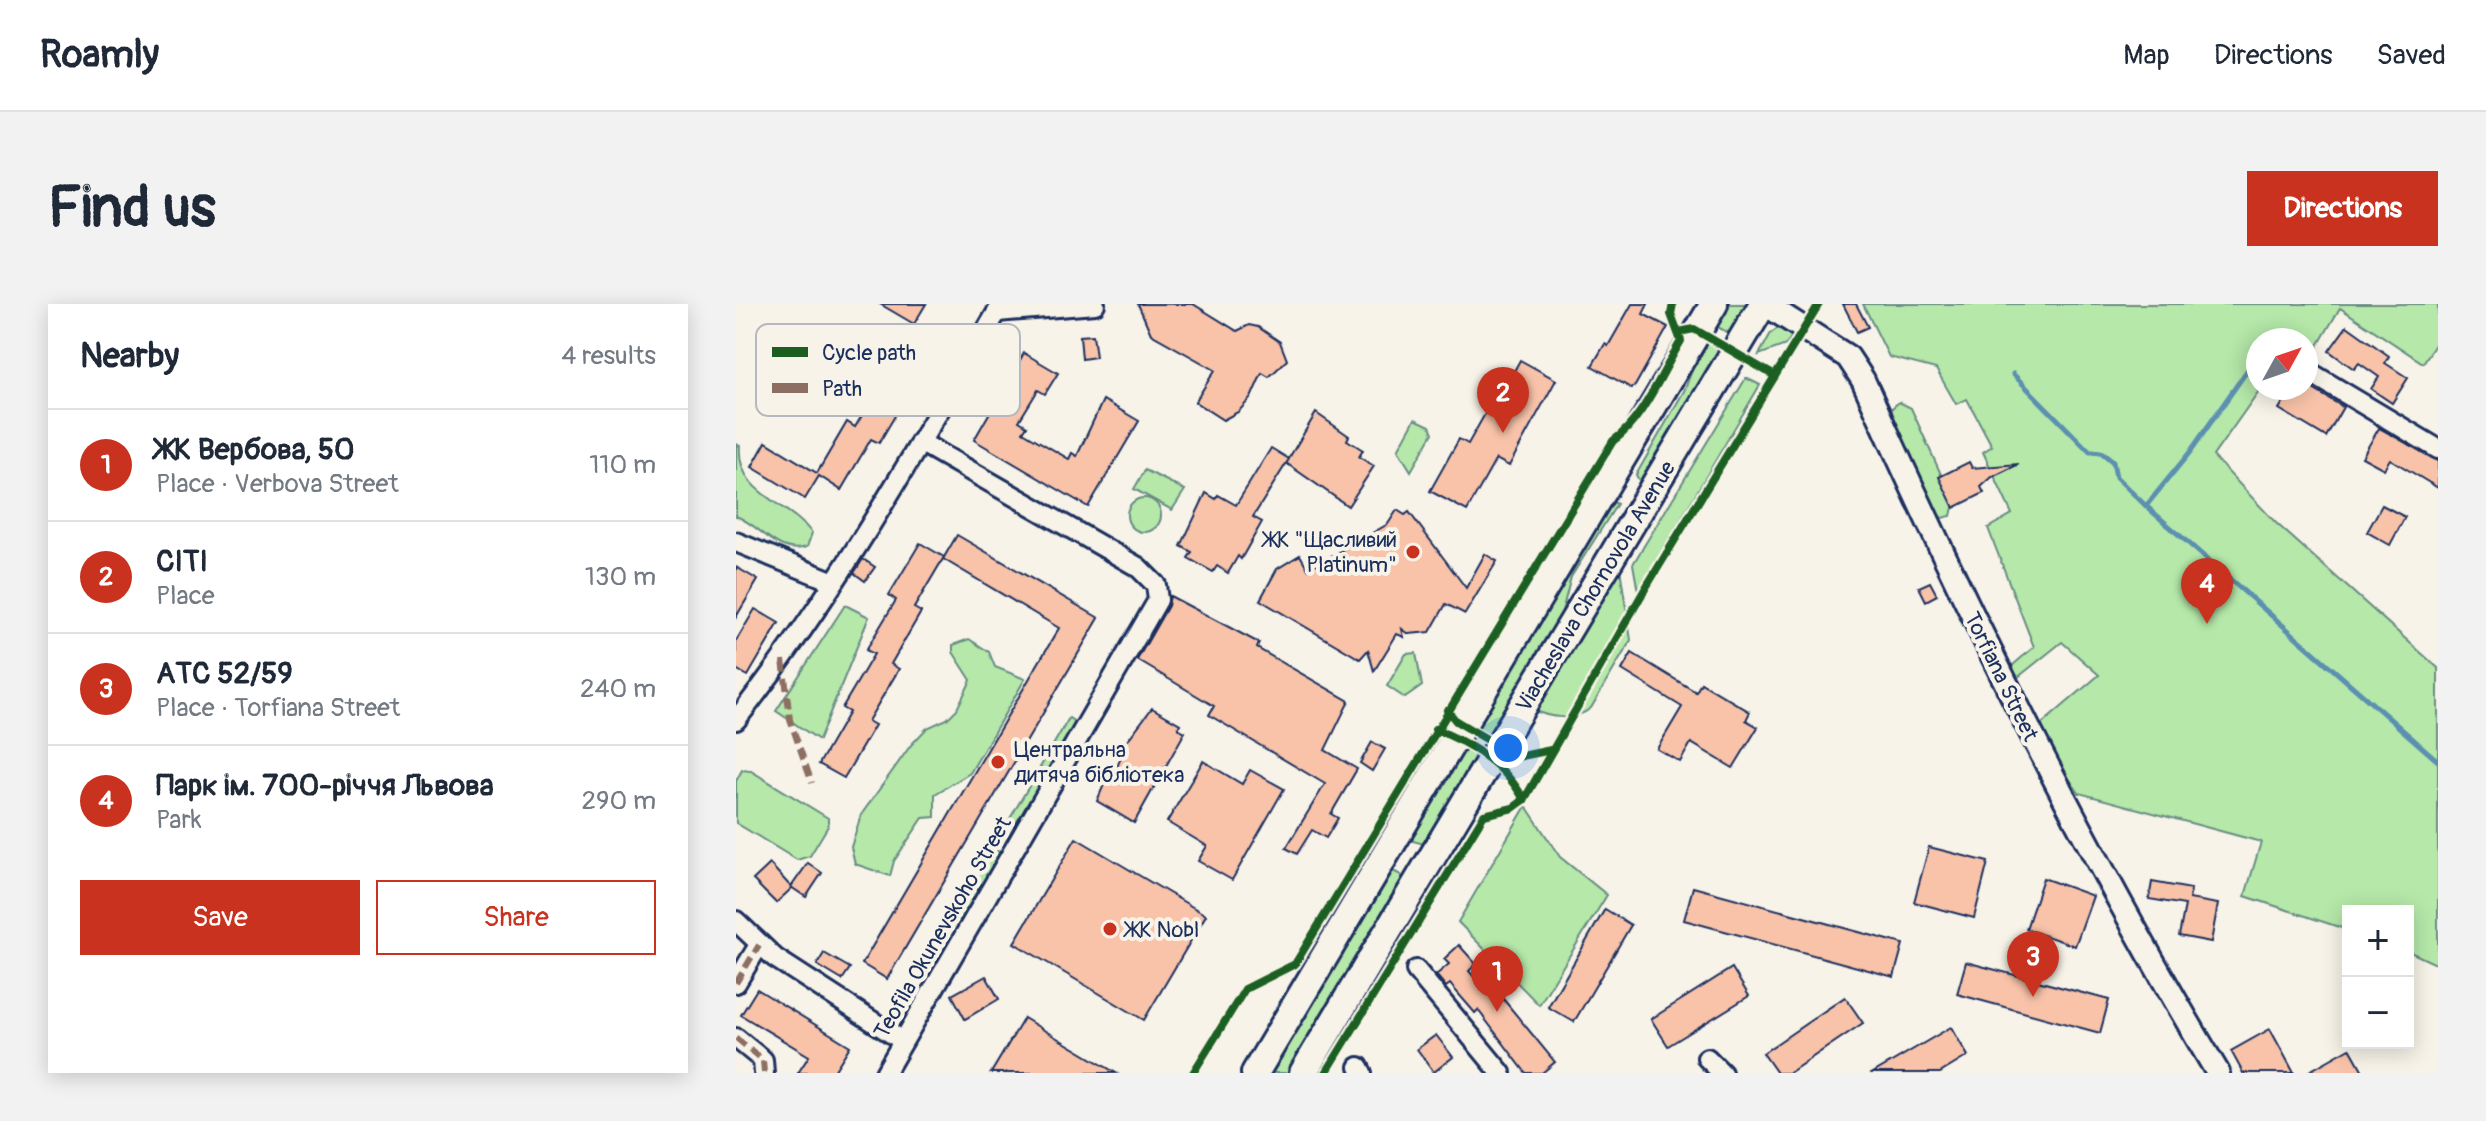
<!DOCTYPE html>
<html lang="en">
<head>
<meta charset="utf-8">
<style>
  body { margin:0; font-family:Pangolin,sans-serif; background:#f2f2f3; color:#1f2937 }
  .controls { position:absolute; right:24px; bottom:24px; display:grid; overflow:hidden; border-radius:0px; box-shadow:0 4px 20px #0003 }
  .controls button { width:72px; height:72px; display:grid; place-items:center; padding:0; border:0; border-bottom:2px solid #e0e1e3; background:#fff; color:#1f2937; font:40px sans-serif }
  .compass { position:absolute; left:1510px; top:24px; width:72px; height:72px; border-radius:50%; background:#fff; box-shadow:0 4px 20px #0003; rotate:50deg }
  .you { position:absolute; left:772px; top:444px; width:28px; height:28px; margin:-20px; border:6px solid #fff; border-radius:50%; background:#1a73e8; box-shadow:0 0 0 12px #1a73e833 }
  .badge { display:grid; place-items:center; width:52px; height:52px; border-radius:50%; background:#c8321e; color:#fff; font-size:26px; font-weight:700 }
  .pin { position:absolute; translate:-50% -66px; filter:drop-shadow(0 2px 4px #0008) }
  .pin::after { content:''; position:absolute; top:42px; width:28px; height:24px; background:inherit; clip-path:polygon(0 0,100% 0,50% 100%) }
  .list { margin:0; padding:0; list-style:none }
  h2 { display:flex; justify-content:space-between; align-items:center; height:104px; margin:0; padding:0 32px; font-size:34px }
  h2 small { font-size:26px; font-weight:400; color:#747a83 }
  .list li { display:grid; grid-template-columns:52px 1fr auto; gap:24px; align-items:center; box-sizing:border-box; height:112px; padding:0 32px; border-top:2px solid #e0e1e3 }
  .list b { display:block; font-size:30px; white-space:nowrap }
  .list p { margin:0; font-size:26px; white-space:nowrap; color:#747a83 }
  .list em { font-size:26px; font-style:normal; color:#747a83 }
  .actions { display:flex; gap:16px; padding:24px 32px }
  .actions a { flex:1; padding:18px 0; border:2px solid #c8321e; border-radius:0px; text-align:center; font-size:28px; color:#c8321e }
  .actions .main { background:#c8321e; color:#fff }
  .map { position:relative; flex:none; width:1702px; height:769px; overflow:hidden; border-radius:0px }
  header { display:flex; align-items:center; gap:48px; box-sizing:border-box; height:112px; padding:0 40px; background:#fff; border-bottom:2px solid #e0e1e3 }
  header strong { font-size:38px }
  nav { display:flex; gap:44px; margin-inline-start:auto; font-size:28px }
  .intro { display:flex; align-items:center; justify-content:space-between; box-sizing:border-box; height:192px; padding:0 48px }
  h1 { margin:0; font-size:56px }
  .button { padding:20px 36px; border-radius:0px; background:#c8321e; color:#fff; font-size:28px; font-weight:700 }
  main { display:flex; gap:48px; padding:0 48px }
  aside { flex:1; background:#fff; border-radius:0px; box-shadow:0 4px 20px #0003 }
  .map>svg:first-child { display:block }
</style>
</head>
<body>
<header>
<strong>Roamly</strong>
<nav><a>Map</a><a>Directions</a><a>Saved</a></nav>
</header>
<div class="intro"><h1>Find us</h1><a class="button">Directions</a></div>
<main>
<aside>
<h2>Nearby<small>4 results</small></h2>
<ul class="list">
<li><span class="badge">1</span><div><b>ЖК Вербова, 50</b><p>Place · Verbova Street</p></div><em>110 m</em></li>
<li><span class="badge">2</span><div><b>CITI</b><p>Place</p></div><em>130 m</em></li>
<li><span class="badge">3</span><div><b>АТС 52/59</b><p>Place · Torfiana Street</p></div><em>240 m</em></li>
<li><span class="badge">4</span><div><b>Парк ім. 700-річчя Львова</b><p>Park</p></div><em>290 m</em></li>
</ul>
<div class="actions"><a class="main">Save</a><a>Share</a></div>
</aside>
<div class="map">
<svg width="1702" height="769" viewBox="0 0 1702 769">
  <rect width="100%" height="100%" fill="#f7f3e8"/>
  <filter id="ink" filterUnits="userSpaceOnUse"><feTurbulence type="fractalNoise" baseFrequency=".0125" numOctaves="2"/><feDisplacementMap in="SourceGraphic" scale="16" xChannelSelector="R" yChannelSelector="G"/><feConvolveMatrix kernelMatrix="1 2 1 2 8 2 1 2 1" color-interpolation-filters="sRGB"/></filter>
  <g filter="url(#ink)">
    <g fill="#b5e8a9" stroke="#688c84" stroke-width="2">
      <path d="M990,0H1017L998,32L978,21Z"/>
      <path d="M1127,0H1702V36L1687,59L1604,4L1580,45L1570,36H1522L1525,84L1477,152L1540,219L1702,364V661L1672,647V607H1612V626L1509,592L1525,538L1343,489L1299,426L1363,371L1326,338L1276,378L1270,367L1298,343L1252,224L1276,210L1247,148L1256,142L1231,95L1220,100L1200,65L1153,53Z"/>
      <path d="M1045,22L1060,25L1050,41L1023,51L1035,29Z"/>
      <path d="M969,33L990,45L908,178H904L900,171L948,87Z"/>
      <path d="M1010,74L1024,81L902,288L897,260Z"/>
      <path d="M1163,98L1175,104L1218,199L1215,212L1206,214L1199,208L1156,113V104Z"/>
      <path d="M679,115L694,122L697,129L675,167L662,146Z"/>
      <path d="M0,140L4,142C0,190 52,198 76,229L71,243C41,252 27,223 0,212Z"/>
      <path d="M409,166L449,186L436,206L398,185Z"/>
      <circle cx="408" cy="211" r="17"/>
      <path d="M871,195L881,200L835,273L821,327L757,433L736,420Z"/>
      <path d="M883,258L895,336L855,404C838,418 813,414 795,405Z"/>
      <path d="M109,301L133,313L83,436L40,407Z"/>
      <path d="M233,335L253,348L259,363L289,375L234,469L199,490V513L187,514L158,557L154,572L119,560L115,543L125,511L175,441L191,424L211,415L221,405L235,376L217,348V341Z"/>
      <path d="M680,349L686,382L669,394L651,382L670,350Z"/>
      <path d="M333,414L341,419L279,522L272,518Z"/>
      <path d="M729,441L747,453L695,535L688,540L677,537V528Z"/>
      <path d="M6,466L15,467L92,514V522L74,552L61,556L0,519V477Z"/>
      <path d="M790,502L824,553L871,591L803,701L722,618Z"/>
      <path d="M257,544L266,550L226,617L216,612Z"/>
      <path d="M657,567L665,571L670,582L556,769H529L650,570Z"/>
    </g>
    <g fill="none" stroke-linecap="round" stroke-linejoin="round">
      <g stroke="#5b90b0" stroke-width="5">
        <path d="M1522,51L1454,148L1410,202L1702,457"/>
        <path d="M1277,70L1354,148H1365L1377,158L1380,173L1410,202"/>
      </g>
    </g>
    <g fill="#f8c3a9" stroke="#1b2f5e" stroke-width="2">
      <path d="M144,0H190L178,20Z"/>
      <path d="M402,0H457L501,27L513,21L522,23L544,38L551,56L533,73L526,69L515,94L502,108L487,116L459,98L479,66L415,30Z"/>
      <path d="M896,0H912L907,10L932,23L899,82L895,84L856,62L869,40L872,42Z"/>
      <path d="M1107,0H1120L1132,23L1121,28Z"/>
      <path d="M1611,22L1653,52L1649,59L1672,74L1656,99L1635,85L1643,73L1623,59L1618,65L1593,47Z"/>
      <path d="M189,25L213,39L181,92L173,88L143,139L135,135L105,186L83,172L69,195L16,163L30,138L81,169L111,118L119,123L150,72L159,77Z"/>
      <path d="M357,31L360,53L346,55L344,32Z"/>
      <path d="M288,49L322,69L309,90L302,86L283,117L291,122L287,128L333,155L336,149L341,152L367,96L403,117L352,203L238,136Z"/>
      <path d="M784,56L820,76L773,162L760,155L731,207L694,187L723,135L732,140L767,78L771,80Z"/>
      <path d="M1556,84H1575L1607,103L1590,133L1543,105Z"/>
      <path d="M580,109L613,132L611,136L627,146L623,153L638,162L612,202L550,159Z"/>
      <path d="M1643,124L1702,157V184L1654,155L1648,165L1626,153Z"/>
      <path d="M535,144L553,155L517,213L526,218L505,255L502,252L492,269L481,262L477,268L452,254L456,248L445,242L470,189L480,195L482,191L500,201Z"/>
      <path d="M1233,158L1236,164L1283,160L1256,173L1245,183L1248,189L1218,204L1203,173Z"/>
      <path d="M1646,201L1669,213L1654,241L1631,228Z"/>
      <path d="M661,206L669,211L673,208L730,284L749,250L761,257L729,310L710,300L694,328L673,330L666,325L668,333L661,330L638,367L632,346L624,355L524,296L541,265L564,251L572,265L652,220Z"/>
      <path d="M221,231L363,314L151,675L126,660L323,324L207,255Z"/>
      <path d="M184,239L208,253L178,304L185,308L155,360L163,365L132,417L139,421L108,474L83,460L113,408L106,404L138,350L130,346L160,296L153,291Z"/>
      <path d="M127,255L139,263L129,277L118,269Z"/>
      <path d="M0,263L22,276L0,313Z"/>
      <path d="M1194,278L1201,291L1190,297L1183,283Z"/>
      <path d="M434,292L523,339L521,344L613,397L589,446L621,465L595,510L602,514L590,534L576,526L561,550L550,544L589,480L473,411L478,402L401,356L432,302Z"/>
      <path d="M19,305L43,319L12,372L0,365V337Z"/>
      <path d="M896,349L960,388L965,379L1014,408L1010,416L1022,423L997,464L955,439L944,458L921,445L946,403L886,366Z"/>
      <path d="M416,404L444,420L442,424L449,428L398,519L361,497L375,464L380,466L391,437Z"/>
      <path d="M636,438L649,445L636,467L624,459Z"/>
      <path d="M467,457L506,480L514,466L548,485L496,576L462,557L471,542L431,518Z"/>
      <path d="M340,534L470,611L408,716L278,639Z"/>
      <path d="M1193,543L1252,558L1238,614L1178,598Z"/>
      <path d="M72,559L86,569L70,593L55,583Z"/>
      <path d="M34,560L56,584L40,599L17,576Z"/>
      <path d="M1307,574L1357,592L1339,642L1290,625Z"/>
      <path d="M1416,578L1455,585L1453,595L1482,600L1475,638L1443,632L1449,601L1413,595Z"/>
      <path d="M957,583L1167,640L1158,673L948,616Z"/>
      <path d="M869,605L895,621L838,718L812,703Z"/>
      <path d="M723,641L740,660L733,667L757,695L763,690L819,758L806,769H790L742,706L739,709L714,680L710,683L700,671L713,660L708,655Z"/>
      <path d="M88,649L114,664L106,676L81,661Z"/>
      <path d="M1230,658L1373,696L1364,729L1221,690Z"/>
      <path d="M996,664L1013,692L932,742L915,715Z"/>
      <path d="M250,672L263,695L229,715L216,691Z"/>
      <path d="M21,685L114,742L97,769H62L73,752L5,711Z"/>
      <path d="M1109,693L1127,719L1053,769H1041L1027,749Z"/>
      <path d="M288,714L311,728L380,769H255Z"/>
      <path d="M1215,723L1232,752L1204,769H1137Z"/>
      <path d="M1534,725L1558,769H1507L1495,747Z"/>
      <path d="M700,731L717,753L698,768L681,745Z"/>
      <path d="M1614,744L1628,769H1570Z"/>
    </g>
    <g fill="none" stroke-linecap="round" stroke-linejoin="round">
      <g stroke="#1b2f5e" stroke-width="24">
        <g id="minor">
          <path d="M261,8L359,0"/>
          <path d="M1570,66L1702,145"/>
          <path d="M0,238L98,278"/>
          <path d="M0,416C100,289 179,147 261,8"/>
          <path d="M0,617L39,654L167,737"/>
          <path d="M680,666L765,769"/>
          <path d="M0,679L23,641"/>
          <path d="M0,734L27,756L28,769"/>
          <path d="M971,754L986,769"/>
          <path d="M623,763L626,769"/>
          <path d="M149,769L422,296L420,281L402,263L184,138"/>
        </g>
      </g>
      <g stroke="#1b2f5e" stroke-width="28">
        <path id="tertiary" d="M1029,0L1112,53L1127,76C1234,313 1348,546 1482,769"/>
      </g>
      <g stroke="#1b2f5e" stroke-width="32">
        <g id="secondary">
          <path d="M519,769L978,0"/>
          <path d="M567,769L1027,0"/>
        </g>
      </g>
      <use href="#minor" stroke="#f7f3e8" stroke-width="18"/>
      <use href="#tertiary" stroke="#f7f3e8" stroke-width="22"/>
      <use href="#secondary" stroke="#f7f3e8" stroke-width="26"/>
      <g stroke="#8d6e63" stroke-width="6" stroke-dasharray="12 6" stroke-linecap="butt">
        <path d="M47,356L54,416L76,479"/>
        <path d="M0,679L23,641"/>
        <path d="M0,734L27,756L28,769"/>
      </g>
      <g stroke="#f7f3e8" stroke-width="13">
        <g id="cycleway">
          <path d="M943,28L958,25L1039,72"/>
          <path d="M711,406L720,417L781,453L815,446"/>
          <path d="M699,425C736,440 770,461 788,496"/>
          <path d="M457,769L509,685L559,660L877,137C907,116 926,68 945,37L935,10L937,0"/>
          <path d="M590,769L748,511L777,504L788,496L909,285L1083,0"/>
        </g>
      </g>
      <use href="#cycleway" stroke="#1b5e20" stroke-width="8"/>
    </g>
  </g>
  <g fill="#c8321e" stroke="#f7f3e8" stroke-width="3">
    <circle cx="677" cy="248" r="8"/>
    <circle cx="262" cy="458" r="8"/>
    <circle cx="374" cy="625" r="8"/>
  </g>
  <g text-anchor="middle" stroke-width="8" stroke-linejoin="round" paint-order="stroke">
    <g font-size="22" fill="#1b2f5e" stroke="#f7f3e8" text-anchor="start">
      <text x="661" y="243" text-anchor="end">ЖК "Щасливий<tspan x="661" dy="25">Platinum"</tspan></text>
      <text x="278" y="453">Центральна<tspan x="278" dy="25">дитяча бібліотека</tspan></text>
      <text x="390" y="633">ЖК Nobl</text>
    </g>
    <g font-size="22" fill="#1b2f5e" stroke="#f7f3e8">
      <text transform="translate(859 282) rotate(-59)" y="8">Viacheslava Chornovola Avenue</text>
      <text transform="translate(1266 372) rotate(64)" y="8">Torfiana Street</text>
      <text transform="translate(206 623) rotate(-60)" y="8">Teofila Okunevskoho Street</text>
    </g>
  </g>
  <rect x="20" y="20" width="264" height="92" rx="12" fill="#f7f3e8" stroke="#b5b8bf" stroke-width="2"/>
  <rect x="36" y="43" width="36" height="10" fill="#1b5e20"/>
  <rect x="36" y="79" width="36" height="10" fill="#8d6e63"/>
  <g font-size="22" fill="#1b2f5e">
    <text x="86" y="56">Cycle path</text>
    <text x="86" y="92">Path</text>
  </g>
</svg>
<div class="controls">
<button>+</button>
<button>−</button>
</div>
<svg class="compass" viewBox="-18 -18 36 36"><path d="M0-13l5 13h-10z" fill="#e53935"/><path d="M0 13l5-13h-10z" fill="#747a83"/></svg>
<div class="you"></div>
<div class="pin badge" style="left:761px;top:708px">1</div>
<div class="pin badge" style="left:767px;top:129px">2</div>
<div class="pin badge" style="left:1297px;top:693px">3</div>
<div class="pin badge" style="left:1471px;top:320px">4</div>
</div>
</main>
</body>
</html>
